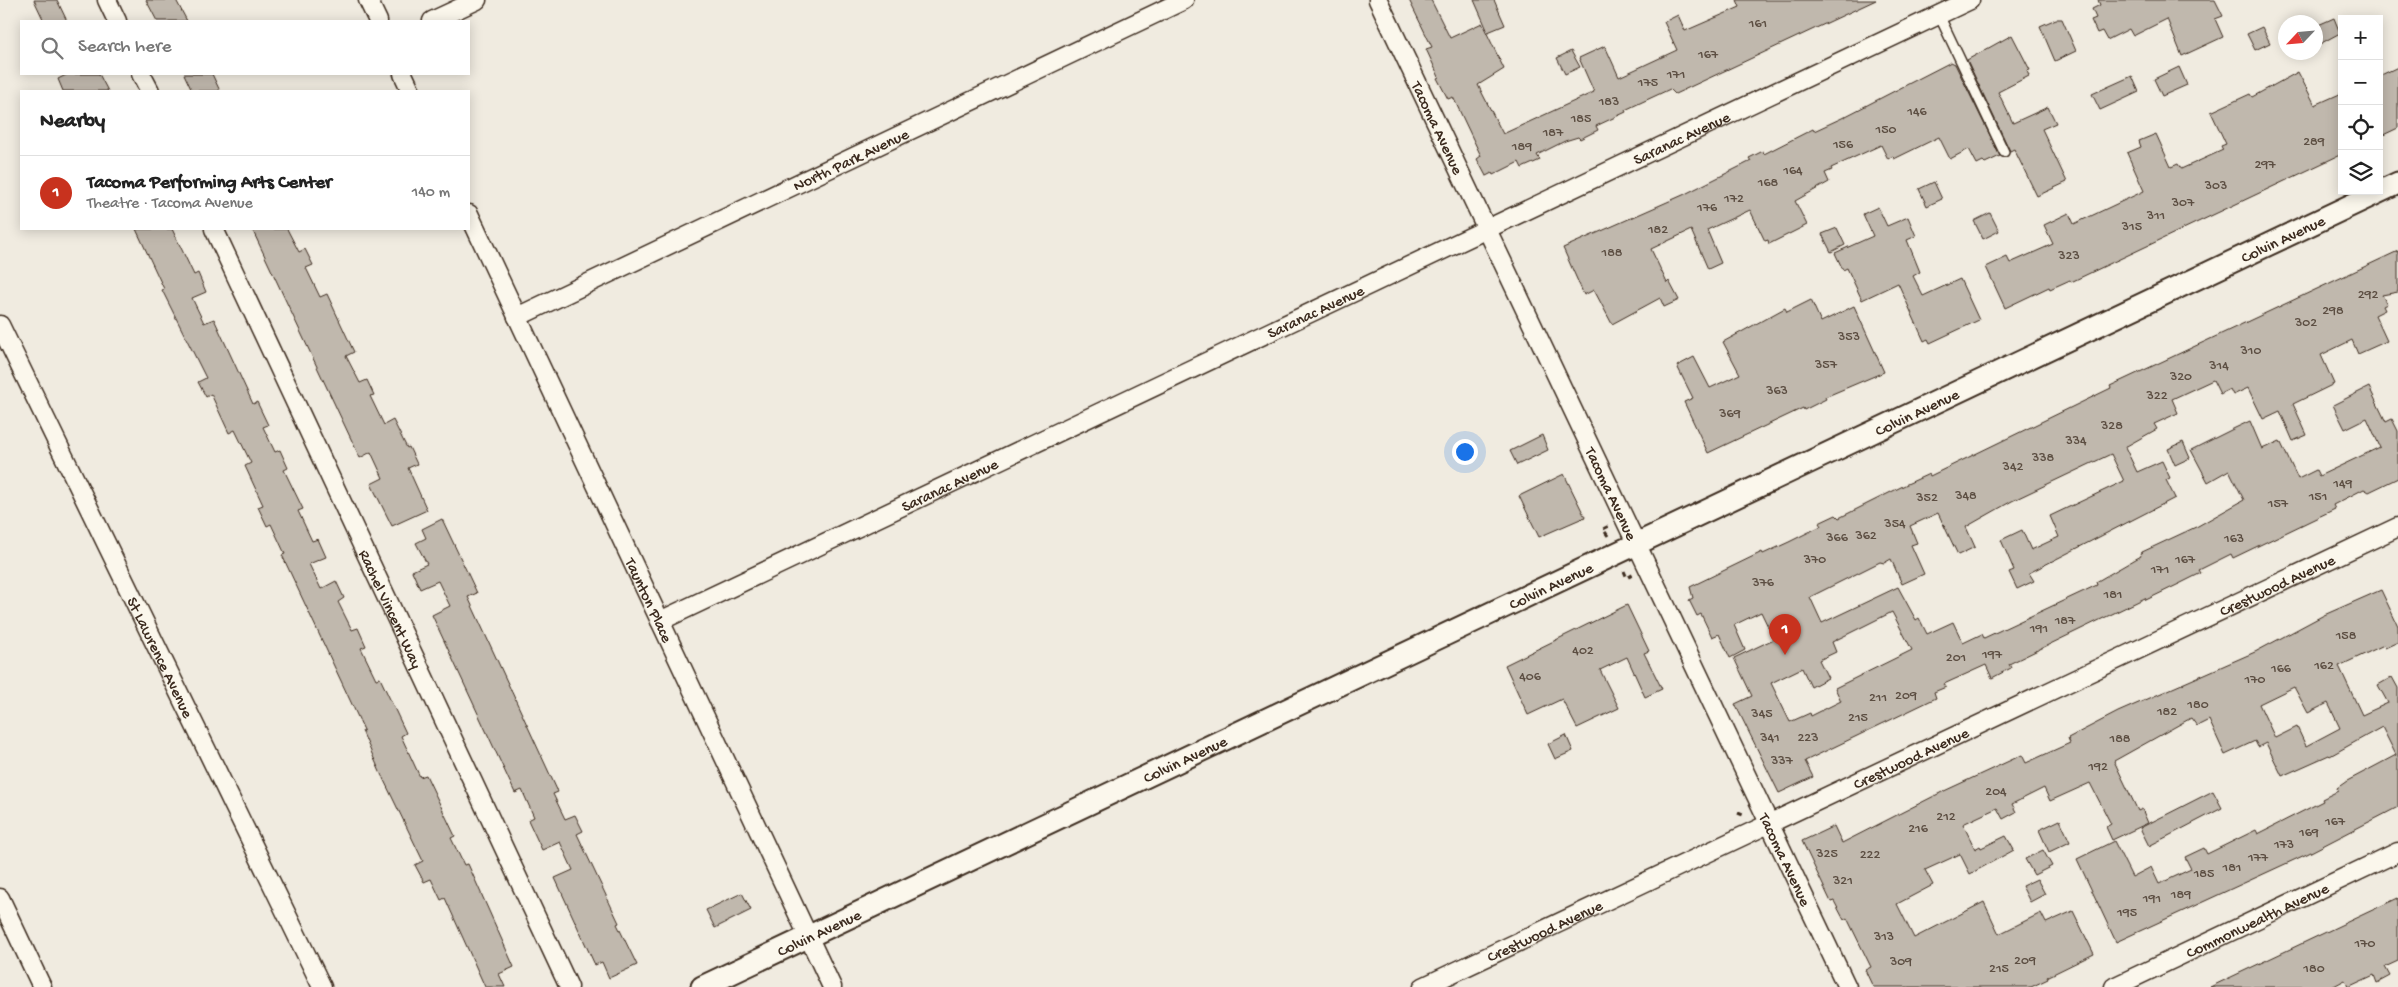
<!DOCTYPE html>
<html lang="en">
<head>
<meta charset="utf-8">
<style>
  body { margin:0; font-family:"Gochi Hand",sans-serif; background:#f6f6f6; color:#222 }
  .controls { position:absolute; right:15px; top:15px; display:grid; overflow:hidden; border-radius:0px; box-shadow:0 2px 12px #0003 }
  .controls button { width:45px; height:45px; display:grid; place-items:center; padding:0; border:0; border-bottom:1px solid #e0e0e0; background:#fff; color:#222; font:25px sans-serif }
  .compass { position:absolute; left:2278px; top:15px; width:45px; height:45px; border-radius:50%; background:#fff; box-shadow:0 2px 12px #0003; rotate:244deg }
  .you { position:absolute; left:1464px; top:451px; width:18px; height:18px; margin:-12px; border:4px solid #fff; border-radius:50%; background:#1a73e8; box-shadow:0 0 0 8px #1a73e833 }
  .badge { display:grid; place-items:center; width:32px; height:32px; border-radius:50%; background:#c8321e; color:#fff; font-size:16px; font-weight:700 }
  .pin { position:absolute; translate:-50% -41px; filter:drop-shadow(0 1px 2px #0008) }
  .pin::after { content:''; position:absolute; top:26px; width:18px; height:15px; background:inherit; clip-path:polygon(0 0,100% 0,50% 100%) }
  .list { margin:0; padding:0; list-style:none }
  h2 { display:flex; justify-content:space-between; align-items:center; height:65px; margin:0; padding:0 20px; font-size:21px }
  h2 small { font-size:16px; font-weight:400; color:#767676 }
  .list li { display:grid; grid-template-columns:32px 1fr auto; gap:15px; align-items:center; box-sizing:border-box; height:75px; padding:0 20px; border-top:1px solid #e0e0e0 }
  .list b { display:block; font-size:19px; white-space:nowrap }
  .list p { margin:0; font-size:16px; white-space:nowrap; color:#767676 }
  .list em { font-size:16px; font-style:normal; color:#767676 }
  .icon { flex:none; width:28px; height:28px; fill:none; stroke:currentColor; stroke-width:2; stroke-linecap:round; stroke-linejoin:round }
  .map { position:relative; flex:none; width:2398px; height:987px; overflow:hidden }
  .search { position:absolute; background:#fff; box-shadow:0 2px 12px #0003; left:20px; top:20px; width:450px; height:55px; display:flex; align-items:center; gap:12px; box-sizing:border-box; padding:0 18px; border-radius:0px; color:#767676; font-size:19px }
  .panel { position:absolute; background:#fff; box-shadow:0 2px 12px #0003; left:20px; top:90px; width:450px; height:140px; border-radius:0px }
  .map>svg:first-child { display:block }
</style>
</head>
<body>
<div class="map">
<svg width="2398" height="987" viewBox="0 0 2398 987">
  <rect width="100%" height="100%" fill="#f0ebe0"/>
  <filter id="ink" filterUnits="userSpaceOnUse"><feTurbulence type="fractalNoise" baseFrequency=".02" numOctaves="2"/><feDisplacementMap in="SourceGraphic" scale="10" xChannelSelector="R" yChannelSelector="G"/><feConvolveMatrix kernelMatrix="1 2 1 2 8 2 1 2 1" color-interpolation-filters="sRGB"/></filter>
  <g filter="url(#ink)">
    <g fill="#c0b8ad" stroke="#3b2a1e" fill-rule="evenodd">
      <path d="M34,0H57L67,21H44Z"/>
      <path d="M146,0H176L187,21H157Z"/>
      <path d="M1409,0H1431L1450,38L1482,23L1504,69L1478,85L1503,134L1594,92L1579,58L1605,46L1619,77L1677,50L1664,22L1678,15L1685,31L1740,7L1737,0H1876L1675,94L1670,89L1625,110L1626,112L1596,126L1598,130L1580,139L1578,137L1565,141L1537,155L1540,160L1522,168L1519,162L1493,175L1492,173L1486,176L1477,159L1481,156L1453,97L1448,99L1437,78L1439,77L1426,49L1432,47Z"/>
      <path d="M1474,0H1494L1505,25L1488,32Z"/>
      <path d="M2098,0H2215L2223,16L2215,19L2223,37L2182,56L2167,19L2133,36L2129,29L2107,40L2102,31L2097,33L2091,20L2096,18L2092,9L2100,5Z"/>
      <path d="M2334,18L2340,33L2316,46V26Z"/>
      <path d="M2056,19H2062L2076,51L2055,61L2040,26Z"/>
      <path d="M2262,27L2270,43L2255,50L2247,34Z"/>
      <path d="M2012,35L2030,70L2027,71L2029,76L1998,92L2013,123L2048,107L2056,123L2042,129L2067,182L2037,196L2014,149L2010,151L1967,60Z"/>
      <path d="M1571,51L1580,67L1565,74L1557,58Z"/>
      <path d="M1951,62L1955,64L2000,156L1985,163L1983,161L1977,164L1969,149L1950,159L1939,137L1894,159L1893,156L1888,159L1881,145L1831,168L1832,170L1825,173L1829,182L1795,201L1807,225L1769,244L1768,240L1765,241L1750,210L1707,230L1721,263L1708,269L1691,230L1651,249L1667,283L1669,281L1679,300L1664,307L1660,298L1612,324L1594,290L1584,295L1563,248L1683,195L1751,161L1749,158L1763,151L1764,154L1813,129L1814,131L1842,118Z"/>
      <path d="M2179,67L2187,85L2162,96L2154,79Z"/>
      <path d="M2398,67V128L2379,137V76Z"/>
      <path d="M2298,72L2315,105L2342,93V154L2071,282L2070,280L2050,289L2049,287L2005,308L1986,267L2007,257L2010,263L2053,244L2044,225L2069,213L2074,224L2144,191L2127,153L2141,147L2139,141L2156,134L2171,167L2178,164L2181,169L2223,150L2221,146L2226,144L2211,112L2250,94L2252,97Z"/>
      <path d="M68,74H99L108,91H63L58,79Z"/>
      <path d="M184,74H212L220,91H192Z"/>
      <path d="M2132,76L2139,92L2100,110L2092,94Z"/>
      <path d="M1934,182L1942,199L1927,206L1919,189Z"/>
      <path d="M1878,207L1887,226L1908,217L1916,236L1907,240L1920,272L1913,276L1923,296L1960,279L1979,320L1930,343L1928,339L1924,341L1898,283L1862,300L1847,268L1843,270L1835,253L1873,236L1863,214Z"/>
      <path d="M1990,213L1999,231L1983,239L1974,221Z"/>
      <path d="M1837,228L1845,245L1831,252L1822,234Z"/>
      <path d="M136,229H172L194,275L198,273L206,292L192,298L204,323L214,319L253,404L257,402L268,425L263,427L275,452L280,450L288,468L284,470L303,509L298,511L312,541L318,539L326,557L309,564L321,589L336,581L344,598L338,602L352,630L358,628L366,646L361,648L376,679L380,678L406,733L401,736L420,777L426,775L455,836L451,838L464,865L468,864L514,967L499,974L505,987H485L445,898L441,900L431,879L424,882L415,865L423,861L380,772L362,731L364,730L282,555L285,554L271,524L267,526L258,507L263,505L245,466L251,463L235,430L229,433L211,394L206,397L198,382L206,378L162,290L164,289Z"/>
      <path d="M252,229H287L299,252L305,249L313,265L306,268L320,297L327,294L354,352L346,356L360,383L367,380L374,395L370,396L384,425L393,420L407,448L409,447L417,464L408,468L427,510L392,526L371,484L383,478L371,452L360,458Z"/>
      <path d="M2398,251V292L2382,295L2387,304L2383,306L2385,310L2375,315L2387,341L2358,354L2352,340L2321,355L2334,384L2293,404L2307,435L2293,441L2280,411L2263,419L2248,388L2233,395L2230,389L2220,394L2213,380L2172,399L2178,413L2154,424L2157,429L2125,447L2137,472L2162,461L2170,478L2166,480L2175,498L2029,573L2034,581L2017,589L2009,572L2014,570L2001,540L2022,530L2031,550L2059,537L2050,516L2124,481L2111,454L2012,501L1966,527L1975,547L1958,555L1938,513L1910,526L1917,543L1911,545L1924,574L1902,584L1891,559L1884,563L1880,562L1810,597L1822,623L1898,587L1916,620L1919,618L1927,634L1953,622L1963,643L1982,634L1984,638L2097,585L2096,582L2141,556L2140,553L2198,526L2244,500L2229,470L2208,482L2191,450L2235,428L2250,421L2262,449L2280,441L2298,479L2316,470L2319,476L2380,447L2367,418L2345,429L2333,405L2369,387L2386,422L2392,419L2398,431V478L2369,492L2364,489L2333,505L2335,509L2233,558L2231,554L2199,570L2201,573L2179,584L2146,600L2145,598L2009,664L2011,668L1992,678L1986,665L1944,684L1946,687L1934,692L1936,698L1805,761L1813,777L1779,793L1735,704L1752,696L1734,658L1774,639L1761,612L1734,625L1745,650L1730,658L1719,634L1712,637L1701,614L1697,616L1689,600L1693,598L1690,587L1762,552L1763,554L1789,542L1821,526L1819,523L1836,515L1839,518L1907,484L1929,474L1930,476L2111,388L2110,386ZM1892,612L1912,650L1835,688L1841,701L1811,716L1810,713L1790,722L1771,683L1802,668L1811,687L1828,678L1819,660L1836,652L1832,642Z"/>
      <path d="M1811,300L1821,322L1854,306L1884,372L1825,397L1826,399L1804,410L1803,408L1708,453L1684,402L1693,398L1677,366L1694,357L1710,388L1740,374L1723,342L1785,308L1787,312Z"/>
      <path d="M1542,435L1548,450L1517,465L1510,451Z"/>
      <path d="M2183,442L2190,458L2175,465L2168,449Z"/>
      <path d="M1564,474L1585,517L1539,537L1519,496Z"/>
      <path d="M442,519L477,593L468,597L558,792L553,794L565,819L575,815L583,831L577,834L619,923L617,924L637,965L609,978L602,962L595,965L555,878L573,870L560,842L542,850L528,820L534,817L522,790L515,793L432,615L450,606L438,581L420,589L412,571L427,564L416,543L426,538L422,529Z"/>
      <path d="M2381,590L2398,626V642L2385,648L2384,645L2339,666L2362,715L2388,703L2378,685L2392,677L2398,688V807L2307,854L2116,942L2077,859L2114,841L2132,877L2151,867L2159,884L2191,869L2185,857L2204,848L2207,854L2256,830L2258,834L2323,801L2322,799L2338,791L2337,788L2347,781L2396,755L2382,727L2330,756L2329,755L2282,776L2266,743L2258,747L2255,741L2225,755L2209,720L2197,726L2191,718L2114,761L2138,811L2142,809L2148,823L2112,840L2106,827L2111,824L2090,783L2050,801L2044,788L2012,804L2016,812L2003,819L1997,808L1963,824L1975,849L1980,846L1981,848L2006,836L2014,850L1970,874L1960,854L1925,870L1933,885L1897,904L1914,938L1984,902L1999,934L2041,913L2046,923L2073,911L2094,954L2047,977L2048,979L2031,987H1873L1865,970L1871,967L1847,918L1844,920L1834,901L1831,902L1802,841L1834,826L1842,843L1942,792L2022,755L2026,763L2070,743L2068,738L2118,712L2255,652L2324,615ZM2294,687L2308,713L2328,703L2340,728L2306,746L2297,727L2275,738L2259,704Z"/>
      <path d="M1627,605L1649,651L1644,653L1662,689L1645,697L1627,657L1600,670L1619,708L1577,728L1562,699L1528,715L1505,665Z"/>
      <path d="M1566,735L1573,751L1555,759L1548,744Z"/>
      <path d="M2213,791L2222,808L2149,846L2140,828Z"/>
      <path d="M2060,820L2070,842L2049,852L2039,830Z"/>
      <path d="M2043,850L2052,866L2034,875L2025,859Z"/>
      <path d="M2037,879L2045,894L2030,902L2022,886Z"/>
      <path d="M742,893L751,910L715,928L706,910Z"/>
      <path d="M2398,898V961L2385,967L2390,976L2377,983L2374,975L2348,987L2345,980L2332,987H2210Z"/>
    </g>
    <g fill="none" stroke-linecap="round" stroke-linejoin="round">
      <g stroke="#3b2a1e" stroke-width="12">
        <path id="service" d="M1939,15L2004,152"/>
      </g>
      <g stroke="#3b2a1e" stroke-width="21">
        <g id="minor">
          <path d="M107,0L117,21"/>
          <path d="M368,0L378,21"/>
          <path id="s1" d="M1378,0L1847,987"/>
          <path d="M432,21L477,0"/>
          <path d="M141,74L150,91"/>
          <path d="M403,74L411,91"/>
          <path id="s2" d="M469,214L832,987"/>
          <path id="s3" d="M214,229L569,987"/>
          <path id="s4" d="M517,317L1184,0"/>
          <path id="s5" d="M0,325L322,987"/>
          <path id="s6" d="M660,621L1970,0"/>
          <path d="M0,898L42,987"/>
          <path id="s7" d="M1423,987L2398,527"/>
          <path id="s8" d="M2114,987L2398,852"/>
        </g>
      </g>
      <g stroke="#3b2a1e" stroke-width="25">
        <g id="tertiary">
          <path id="s9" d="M702,987L2398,183"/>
        </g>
      </g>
      <g stroke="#3b2a1e" stroke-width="3" stroke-dasharray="5 4" stroke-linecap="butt">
        <path d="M1608,536L1603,529L1609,526"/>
        <path d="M1624,571L1627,578L1634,574"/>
        <path d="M1738,813L1745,816"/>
      </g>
      <use href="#service" stroke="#fbf7ec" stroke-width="9"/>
      <use href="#minor" stroke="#fbf7ec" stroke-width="18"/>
      <use href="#tertiary" stroke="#fbf7ec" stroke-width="21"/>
    </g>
  </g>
  <g text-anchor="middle" stroke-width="4.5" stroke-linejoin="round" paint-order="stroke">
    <g font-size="14" fill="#5c4e42">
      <text x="1758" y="27">161</text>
      <text x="1708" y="58">167</text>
      <text x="1676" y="78">171</text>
      <text x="1648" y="86">175</text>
      <text x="1609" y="105">183</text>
      <text x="1917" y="115">146</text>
      <text x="1581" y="122">185</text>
      <text x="1886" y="133">150</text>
      <text x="1553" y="136">187</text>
      <text x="2314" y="145">289</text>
      <text x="1843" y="148">156</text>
      <text x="1522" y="150">189</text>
      <text x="2265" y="168">297</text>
      <text x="1793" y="174">164</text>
      <text x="1768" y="186">168</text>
      <text x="2216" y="189">303</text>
      <text x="1734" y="202">172</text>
      <text x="2183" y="206">307</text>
      <text x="1707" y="211">176</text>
      <text x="2156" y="219">311</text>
      <text x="2132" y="230">315</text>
      <text x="1658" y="233">182</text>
      <text x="1612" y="256">188</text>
      <text x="2069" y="259">323</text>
      <text x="2368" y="298">292</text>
      <text x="2333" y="314">298</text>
      <text x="2306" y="326">302</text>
      <text x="1849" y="340">353</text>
      <text x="2251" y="354">310</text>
      <text x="1826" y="368">357</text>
      <text x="2219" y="369">314</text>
      <text x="2181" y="380">320</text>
      <text x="1777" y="394">363</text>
      <text x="2157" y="399">322</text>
      <text x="1730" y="417">369</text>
      <text x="2112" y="429">328</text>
      <text x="2076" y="444">334</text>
      <text x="2043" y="461">338</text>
      <text x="2013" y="470">342</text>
      <text x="2343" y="487">149</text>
      <text x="1966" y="499">348</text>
      <text x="2318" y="500">151</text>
      <text x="1927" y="501">352</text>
      <text x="2278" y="507">157</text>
      <text x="1895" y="527">354</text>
      <text x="1866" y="539">362</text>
      <text x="1837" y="541">366</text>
      <text x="2234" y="542">163</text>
      <text x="1815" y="563">370</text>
      <text x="2185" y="563">167</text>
      <text x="2160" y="573">171</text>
      <text x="1763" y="586">376</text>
      <text x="2113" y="598">181</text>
      <text x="2065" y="624">187</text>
      <text x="2039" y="632">191</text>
      <text x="2346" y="639">158</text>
      <text x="1583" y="654">402</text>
      <text x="1992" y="658">197</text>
      <text x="1956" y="661">201</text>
      <text x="2324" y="669">162</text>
      <text x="2281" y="672">166</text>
      <text x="1530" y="680">406</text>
      <text x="2255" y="683">170</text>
      <text x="1906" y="699">209</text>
      <text x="1878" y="701">211</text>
      <text x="2198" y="708">180</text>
      <text x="2167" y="715">182</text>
      <text x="1762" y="717">345</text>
      <text x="1858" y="721">215</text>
      <text x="1770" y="741">341</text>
      <text x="1808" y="741">223</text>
      <text x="2120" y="742">188</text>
      <text x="1782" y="764">337</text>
      <text x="2098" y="770">192</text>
      <text x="1996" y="795">204</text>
      <text x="1946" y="820">212</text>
      <text x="2335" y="825">167</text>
      <text x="1918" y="832">216</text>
      <text x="2309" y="836">169</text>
      <text x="2284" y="848">173</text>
      <text x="1827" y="857">325</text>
      <text x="1870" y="858">222</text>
      <text x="2258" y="861">177</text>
      <text x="2232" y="871">181</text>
      <text x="2204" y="877">185</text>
      <text x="1843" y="884">321</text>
      <text x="2181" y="898">189</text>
      <text x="2152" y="902">191</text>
      <text x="2127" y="916">195</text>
      <text x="1884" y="940">313</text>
      <text x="2365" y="947">170</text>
      <text x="2025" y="964">209</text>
      <text x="1901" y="965">309</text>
      <text x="1999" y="972">215</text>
      <text x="2314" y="972">180</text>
    </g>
    <g font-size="16" fill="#3b2a1e" stroke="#fbf7ec">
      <text dy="6" stroke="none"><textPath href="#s1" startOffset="141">Tacoma Avenue</textPath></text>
      <text dy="6" stroke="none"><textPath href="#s6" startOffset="1130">Saranac Avenue</textPath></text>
      <text dy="6" stroke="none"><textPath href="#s4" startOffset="369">North Park Avenue</textPath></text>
      <text dy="6" stroke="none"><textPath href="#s9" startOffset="1749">Colvin Avenue</textPath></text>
      <text dy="6" stroke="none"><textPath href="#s6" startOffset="725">Saranac Avenue</textPath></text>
      <text dy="6" stroke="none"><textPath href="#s9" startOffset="1344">Colvin Avenue</textPath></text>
      <text dy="6" stroke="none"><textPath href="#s6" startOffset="320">Saranac Avenue</textPath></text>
      <text dy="6" stroke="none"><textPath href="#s1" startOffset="546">Tacoma Avenue</textPath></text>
      <text dy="6" stroke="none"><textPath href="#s9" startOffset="939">Colvin Avenue</textPath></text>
      <text dy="6" stroke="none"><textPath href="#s7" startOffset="944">Crestwood Avenue</textPath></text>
      <text dy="6" stroke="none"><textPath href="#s2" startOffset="426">Taunton Place</textPath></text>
      <text dy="6" stroke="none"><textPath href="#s3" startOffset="419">Rachel Vincent Way</textPath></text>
      <text dy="6" stroke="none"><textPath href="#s5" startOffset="369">St Lawrence Avenue</textPath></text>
      <text dy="6" stroke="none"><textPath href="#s9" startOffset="534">Colvin Avenue</textPath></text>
      <text dy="6" stroke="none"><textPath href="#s7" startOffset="539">Crestwood Avenue</textPath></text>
      <text dy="6" stroke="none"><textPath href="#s1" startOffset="951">Tacoma Avenue</textPath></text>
      <text dy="6" stroke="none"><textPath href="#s8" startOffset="158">Commonwealth Avenue</textPath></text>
      <text dy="6" stroke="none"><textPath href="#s7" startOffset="134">Crestwood Avenue</textPath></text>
      <text dy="6" stroke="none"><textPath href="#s9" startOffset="129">Colvin Avenue</textPath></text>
    </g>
  </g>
</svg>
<div class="controls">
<button>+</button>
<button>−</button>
<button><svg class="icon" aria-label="locate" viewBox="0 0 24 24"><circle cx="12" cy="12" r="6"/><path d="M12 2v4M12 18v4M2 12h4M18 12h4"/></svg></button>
<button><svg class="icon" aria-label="layers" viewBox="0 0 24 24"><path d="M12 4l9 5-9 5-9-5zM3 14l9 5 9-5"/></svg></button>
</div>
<svg class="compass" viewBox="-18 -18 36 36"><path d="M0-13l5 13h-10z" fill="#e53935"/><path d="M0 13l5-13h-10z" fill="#767676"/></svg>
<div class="you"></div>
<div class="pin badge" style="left:1785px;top:655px">1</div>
<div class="search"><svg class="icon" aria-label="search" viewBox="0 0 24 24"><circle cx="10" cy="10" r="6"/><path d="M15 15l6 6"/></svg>Search here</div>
<section class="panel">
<h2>Nearby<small></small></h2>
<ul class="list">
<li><span class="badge">1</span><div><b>Tacoma Performing Arts Center</b><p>Theatre · Tacoma Avenue</p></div><em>140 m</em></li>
</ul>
</section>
</div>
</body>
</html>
